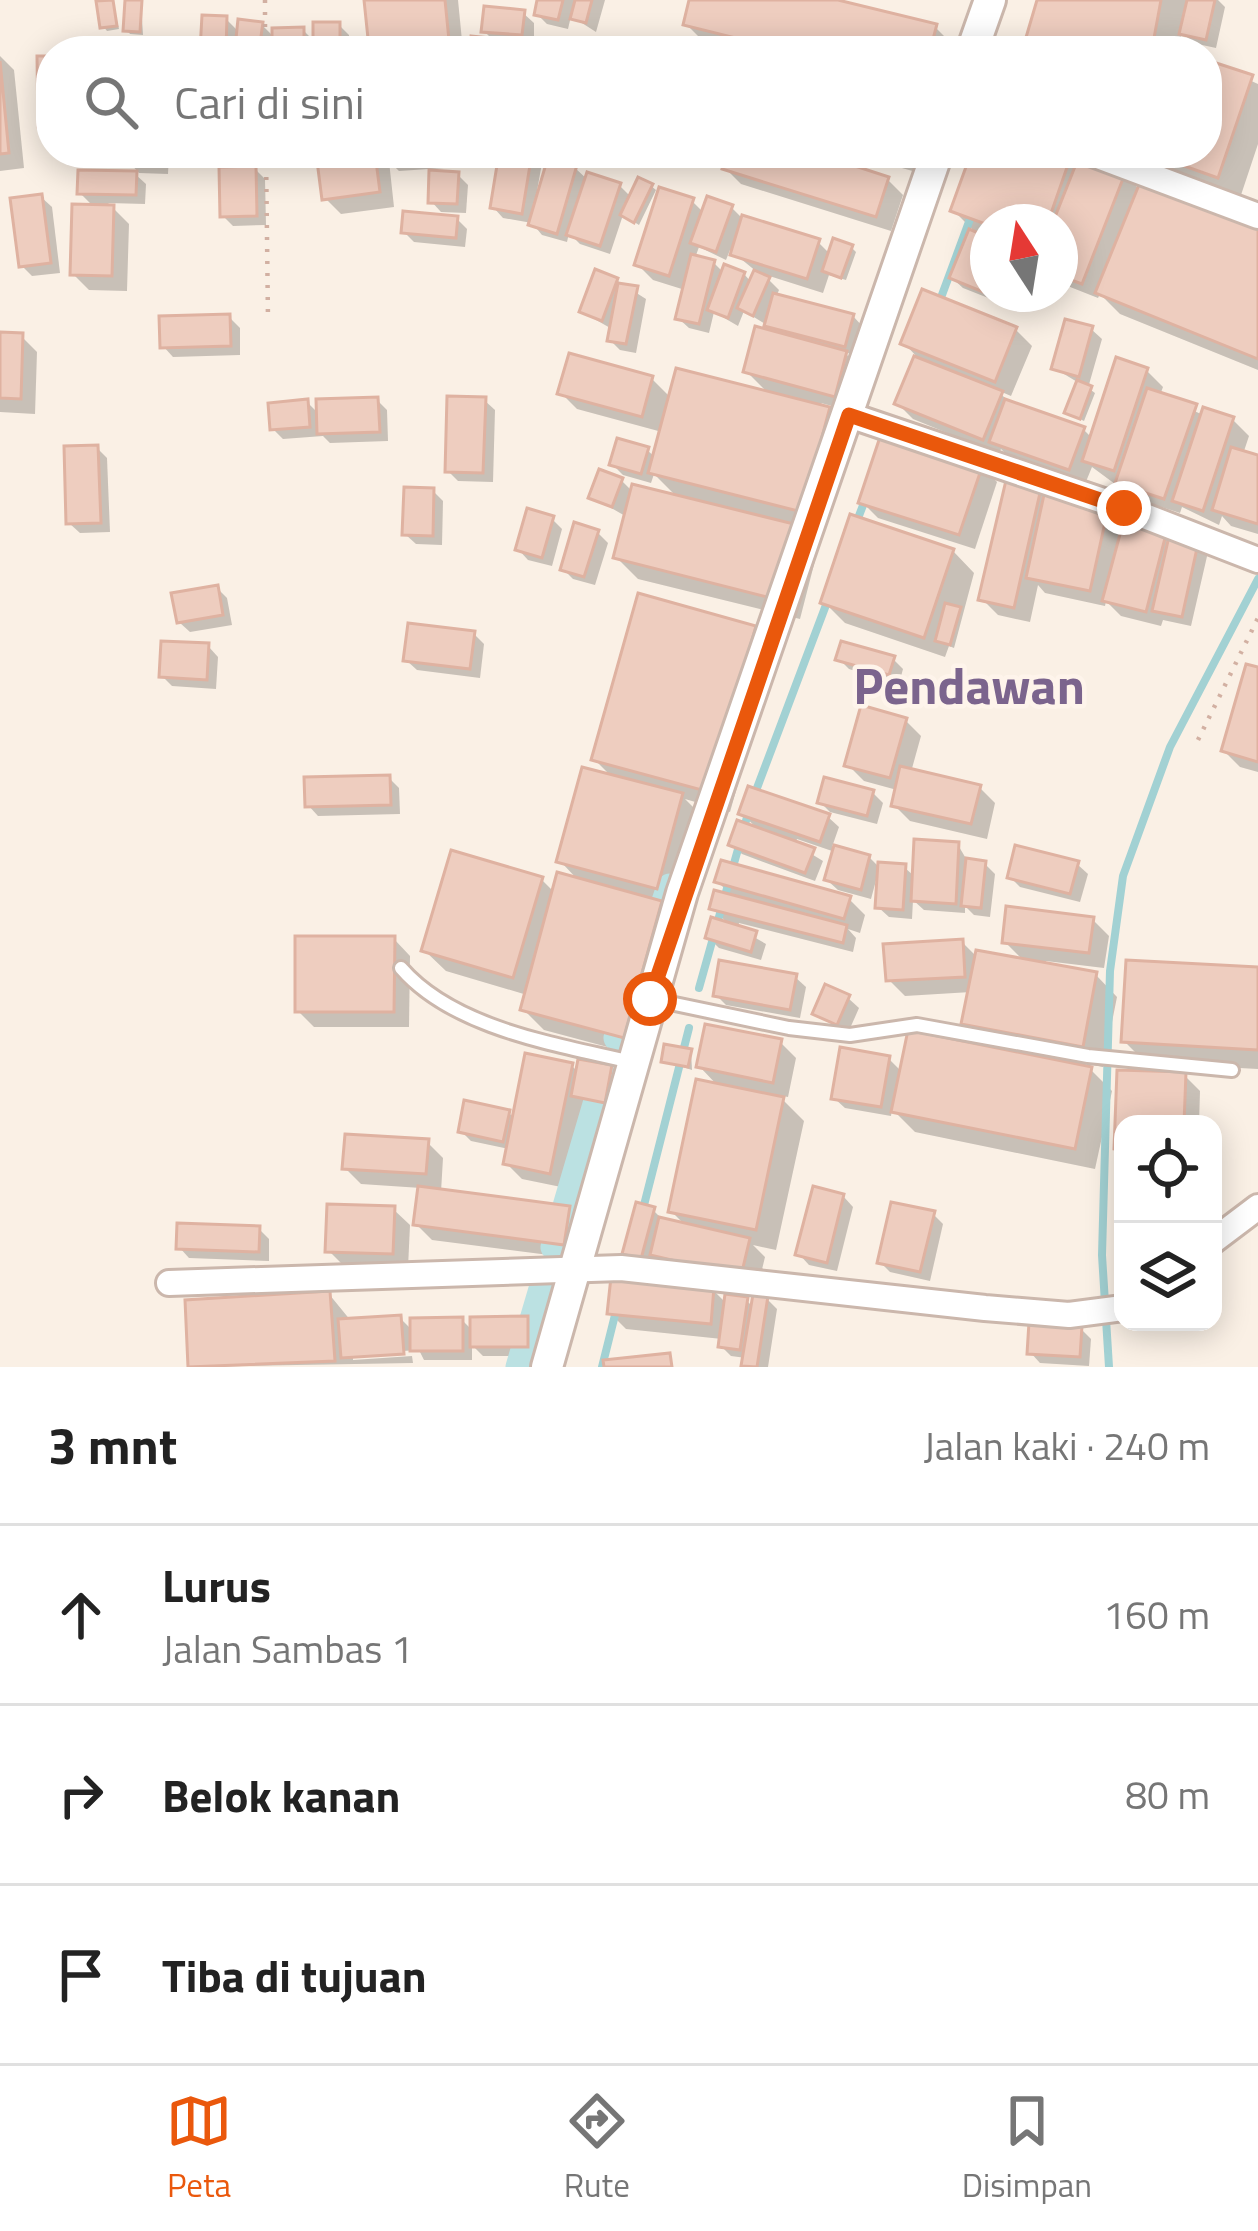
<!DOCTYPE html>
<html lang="id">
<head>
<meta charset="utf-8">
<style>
  body { margin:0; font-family:"Titillium Web",sans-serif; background:#f6f6f6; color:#222 }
  .controls { position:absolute; right:36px; bottom:36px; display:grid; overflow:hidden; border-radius:24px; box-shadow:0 6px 30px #0003 }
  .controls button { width:108px; height:108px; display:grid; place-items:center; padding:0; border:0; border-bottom:3px solid #e0e0e0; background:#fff; color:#222; font:60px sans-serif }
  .compass { position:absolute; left:970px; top:204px; width:108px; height:108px; border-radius:50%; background:#fff; box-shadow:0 6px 30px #0003; rotate:348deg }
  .stop { position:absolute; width:36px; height:36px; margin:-27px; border:9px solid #ea580c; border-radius:50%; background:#fff }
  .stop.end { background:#ea580c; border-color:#fff; box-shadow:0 3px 12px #0008 }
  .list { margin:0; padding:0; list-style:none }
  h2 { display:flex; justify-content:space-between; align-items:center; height:156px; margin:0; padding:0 48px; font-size:51px }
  h2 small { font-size:39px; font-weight:400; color:#767676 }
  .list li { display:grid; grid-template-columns:78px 1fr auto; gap:36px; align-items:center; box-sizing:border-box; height:180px; padding:0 48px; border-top:3px solid #e0e0e0 }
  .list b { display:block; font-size:45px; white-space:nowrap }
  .list p { margin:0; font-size:39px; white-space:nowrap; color:#767676 }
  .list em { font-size:39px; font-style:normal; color:#767676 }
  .icon { flex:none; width:66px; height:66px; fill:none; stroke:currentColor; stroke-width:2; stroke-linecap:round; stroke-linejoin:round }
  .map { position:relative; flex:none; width:1258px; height:1367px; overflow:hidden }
  .search { position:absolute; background:#fff; box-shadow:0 6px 30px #0003; left:36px; right:36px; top:36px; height:132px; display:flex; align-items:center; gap:30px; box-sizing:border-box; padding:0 42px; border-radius:48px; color:#767676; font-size:45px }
  .sheet { height:696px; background:#fff }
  nav { display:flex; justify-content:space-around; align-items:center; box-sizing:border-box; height:168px; border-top:3px solid #e0e0e0; background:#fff; font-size:33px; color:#767676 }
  nav a { display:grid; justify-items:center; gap:6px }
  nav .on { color:#ea580c }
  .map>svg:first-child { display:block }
</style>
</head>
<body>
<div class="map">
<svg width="1258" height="1367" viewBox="0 0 1258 1367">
  <rect width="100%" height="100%" fill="#faf0e5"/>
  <g fill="#0003" fill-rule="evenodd">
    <path d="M367,0H458L463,51H376Z"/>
    <path d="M540,0H605L596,32L571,16L568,29L547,24L537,14Z"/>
    <path d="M692,0H826L935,27L957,49L729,51L708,46L686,24Z"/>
    <path d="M1040,0H1218L1225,7L1216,48L1193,43L1181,31V51H1025Z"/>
    <path d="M112,2L119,29L107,31L103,26Z"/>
    <path d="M141,3L143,35L130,34L126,29Z"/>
    <path d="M523,13L534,23V51H472L495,42L484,31Z"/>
    <path d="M226,19L240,33L261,24L275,38L303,30L316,43L339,25L349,35V51H275L271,39L270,51H242L236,45L235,51H204Z"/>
    <path d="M0,56L14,70L24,168L0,171Z"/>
    <path d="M1207,61L1258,84V144L1240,198L1116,153H1207Z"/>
    <path d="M130,153H169L168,174L139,173L129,162Z"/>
    <path d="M240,153H272V159L248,161Z"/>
    <path d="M319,153H458L459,167L399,171L389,161L394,207L341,214L325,198Z"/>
    <path d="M502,153H531L542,163L537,191L575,168L588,180L620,186L632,198L651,186L656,190L639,225L623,215L610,254L580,244L569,233L567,242L542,235L532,223L503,218L493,207Z"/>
    <path d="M730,153H805L887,179L903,195L891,231L741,184L725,168Z"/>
    <path d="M849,153H921L916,172Z"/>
    <path d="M974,153H1072L1080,161L1124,174L1140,190L1258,225V370L1120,314L1100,294L1098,298L1060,283V222H988V294H1010L1006,305L963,288L952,278L972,229L953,210Z"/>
    <path d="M255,169L265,179L266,225L233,226L223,216Z"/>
    <path d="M135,174L146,184L145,204L108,203L129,224L127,291L89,290L73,274L95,208L80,193Z"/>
    <path d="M458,175L468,185L466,213L441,212L431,201Z"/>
    <path d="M41,197L52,207L60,273L32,276L22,266Z"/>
    <path d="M692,201L704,213L732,208L742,218L818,242L831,255L851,247L856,252L846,280L829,275L823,293L763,274L779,290L776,297L853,316L863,327L855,355L844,352L862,370L850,411L821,403L849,431L823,532L793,524L818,549L800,619L638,579L616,557L627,517L592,497L621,480L633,492L678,498L654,474L651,483L623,475L613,465L647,450L656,458L662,432L577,409L561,393L652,379L671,398L770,395L746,371L777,336L767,325L744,311L738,326L714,312L709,333L689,328L678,318L685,290L653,280L637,264ZM699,247L726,260L730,250L757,272L752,283L744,274L724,273L714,263L695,258Z"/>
    <path d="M457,219L467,229L465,247L414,242L404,232Z"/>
    <path d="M616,280L646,299L636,353L620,350L610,340L612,329L582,312Z"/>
    <path d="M229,317L240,328V355L173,357L163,346Z"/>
    <path d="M1091,329L1102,339L1088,388L1095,393L1084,421L1068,413L1079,383L1054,368Z"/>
    <path d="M1016,330L1032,346L1011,396L997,390L1011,404L1083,429L1092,438L1147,371L1163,387L1160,395L1203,415L1233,420L1249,436L1243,454L1258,458V534L1231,526L1222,516L1219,525L1182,507L1180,513L1134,498L1092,467L1085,484L1009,457L1001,449L999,454L913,419L897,403L917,357L904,343Z"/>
    <path d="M0,335L21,336L37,352L35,414L0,412Z"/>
    <path d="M377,400L387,410L388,441L330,443L323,436L283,439L273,429L307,402L320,415Z"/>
    <path d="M484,400L495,410L493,482L458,481L448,471Z"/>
    <path d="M97,448L107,458L110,532L80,533L69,523Z"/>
    <path d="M981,466L997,482L975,549L878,518L862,502Z"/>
    <path d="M1009,480L1108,507L1123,526L1208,552L1191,626L1163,620L1161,626L1121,616L1106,601L1105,606L1045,593L1038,585L1030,622L998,615L982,599Z"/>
    <path d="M433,491L443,501L442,545L416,544L405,534Z"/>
    <path d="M552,519L562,529L552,566L528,560L518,549Z"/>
    <path d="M597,532L608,543L595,585L573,579L563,569Z"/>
    <path d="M953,551L974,573L954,648L949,646L945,657L845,623L824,602Z"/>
    <path d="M217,588L227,598L232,625L190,632L179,622Z"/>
    <path d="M754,628L776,650L730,812L685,799L703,817L679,909L661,904L681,925L645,1057L544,1030L523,1009L527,995L446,971L424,950L542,880L555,893L580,882L560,861L613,778L594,759Z"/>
    <path d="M474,634L484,644L480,678L417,670L406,660Z"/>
    <path d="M208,646L218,657L216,689L172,686L162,676Z"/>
    <path d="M839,659H893L903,669L899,684L849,669Z"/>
    <path d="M1258,670V772L1240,767L1224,751Z"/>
    <path d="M905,720L921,736L911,772L979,787L995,803L987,839L910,821L894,805L897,790L864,781L848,765Z"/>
    <path d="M389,778L399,788L400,814L318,816L308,805Z"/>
    <path d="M873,793L883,803L877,824L830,812L820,802Z"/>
    <path d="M741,813L828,817L839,827L832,847L869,857L881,869L904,867L915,877L958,845L968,862L985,864L995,874L990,917L974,915L965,906V913L924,910L913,900L912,919L889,917L878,907V873L871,899L838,890L827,880L835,852L797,839L795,844L823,861L815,881L742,854L731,844L760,831Z"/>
    <path d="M1077,864L1088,874L1080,902L1020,887L1010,877Z"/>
    <path d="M718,882L849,899L865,915L860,933L848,929L856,938L853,952L739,923L738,928L766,944L761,960L719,948L708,937L730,926L713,908L735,899Z"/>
    <path d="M1093,920L1109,936L1104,968L1046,961L1045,966L1096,975L1117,997L1103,1067L1084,1063L1112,1091L1095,1169L915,1132L892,1109L891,1116L845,1108L834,1098L889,1059L902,1072L991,1050L964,1023L971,992L905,996L889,980L962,942L977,957L1025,962L1005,942Z"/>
    <path d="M394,939L410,956L409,1027H314L298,1011Z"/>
    <path d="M1258,970V1069L1146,1063L1124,1041Z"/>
    <path d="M795,977L806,987L800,1018L726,1005L716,995Z"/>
    <path d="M848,998L859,1008L848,1033L816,1013Z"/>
    <path d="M780,1042L796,1058L788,1097L778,1095L804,1121L776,1250L753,1245L765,1257L757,1290L669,1270L654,1256L651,1268L636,1264L625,1253L653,1210L663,1220L687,1227L671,1211L719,1087L699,1066Z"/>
    <path d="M691,1051L692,1070L664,1061Z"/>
    <path d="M572,1066L579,1073L611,1068L621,1078L615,1111L583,1105L566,1188L522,1179L506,1163L509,1149L471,1141L461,1131L509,1113L515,1119Z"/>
    <path d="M1120,1073L1184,1075L1200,1091L1199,1124H1123V1154L1117,1148Z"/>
    <path d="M427,1142L443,1158L441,1192L568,1209L584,1225L580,1259L432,1240L416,1224L421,1188L361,1184L345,1168Z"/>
    <path d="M843,1196L853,1207L837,1271L809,1265L799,1254Z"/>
    <path d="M393,1209L410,1225L408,1268L344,1266L328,1250Z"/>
    <path d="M933,1214L943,1224L930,1281L890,1272L880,1262Z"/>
    <path d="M259,1229L269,1239V1261L189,1258L179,1247Z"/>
    <path d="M713,1290L727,1304L746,1300L754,1308L767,1299L777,1309L768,1367H746V1358L731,1356L721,1346L722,1339L626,1329L610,1313Z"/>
    <path d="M329,1294L351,1321L400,1318L413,1331L462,1320L473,1331L527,1319L537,1330V1356H483L472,1345V1360H424L419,1350L353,1354V1360L412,1356L413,1363L191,1367L188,1303Z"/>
    <path d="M1081,1329L1091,1339L1089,1366L1040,1363L1030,1352Z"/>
  </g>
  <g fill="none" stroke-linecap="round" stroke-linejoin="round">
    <g stroke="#a2d1d3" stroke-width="8">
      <path d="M939,303L973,211"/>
      <path d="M855,526L867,495"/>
      <path d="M754,796L829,597"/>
      <path d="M699,988L749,810"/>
      <path d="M642,1213L689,1028"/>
      <path d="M602,1367L617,1307"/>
      <path d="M1109,1367L1102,1255L1110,971L1123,876L1170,747L1258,579"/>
    </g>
    <g stroke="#bbe1e2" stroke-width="27">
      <path d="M617,1038L670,887"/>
      <path d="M554,1247L604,1077"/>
      <path d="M519,1367L542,1289"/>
    </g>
  </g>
  <g fill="#eecdbf" stroke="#dfb2a1" stroke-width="3">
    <path d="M113,0L117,26L100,28L96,1Z"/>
    <path d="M125,0H142L140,32L123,31Z"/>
    <path d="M364,0H445L449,40L369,48Z"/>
    <path d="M537,0H563L558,20L534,15Z"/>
    <path d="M575,0H592L586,23L570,19Z"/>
    <path d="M689,0H838L937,24L930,51H788L683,25Z"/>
    <path d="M1037,0H1161L1154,38L1186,51H1022Z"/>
    <path d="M1187,0H1215L1206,40L1179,34Z"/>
    <path d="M484,6L525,10L522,35L481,32Z"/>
    <path d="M202,15L227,16L226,51H200Z"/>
    <path d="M238,19L263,22L259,51L235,48Z"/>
    <rect x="313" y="22" width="27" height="29"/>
    <path d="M304,27V51H272V28Z"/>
    <path d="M471,36L529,42L528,51H469Z"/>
    <path d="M111,46V51H80L79,47Z"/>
    <path d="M37,56H51V127H38Z"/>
    <path d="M1207,60L1253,75L1218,178L1148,153H1207Z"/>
    <path d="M0,61L9,153L0,154Z"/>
    <path d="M127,153H159V165L126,163Z"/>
    <path d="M316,153H375L380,192L322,200Z"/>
    <path d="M385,153H450V158L385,162Z"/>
    <path d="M499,153H532L522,214L490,208Z"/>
    <path d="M727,153H815L889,177L876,217L722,169Z"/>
    <path d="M971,153H1072L1048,222L988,225L950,211Z"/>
    <path d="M1080,154L1126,171L1082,284L1060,276V222H1053Z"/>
    <path d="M548,157L577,165L557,234L528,225Z"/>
    <path d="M256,166L257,216L220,217L219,167Z"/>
    <path d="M78,170L137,171L136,195L77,194Z"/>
    <path d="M429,170L459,172L457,204L428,203Z"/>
    <path d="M587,172L621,183L600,246L566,235Z"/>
    <path d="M1143,175L1258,222V359L1095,293Z"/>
    <path d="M638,177L653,184L634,223L620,215Z"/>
    <path d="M659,187L694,198L669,276L634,265Z"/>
    <path d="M42,194L51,263L19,267L10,198Z"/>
    <path d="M707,196L733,205L716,252L690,243Z"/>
    <path d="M72,204L114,205L112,276L70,275Z"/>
    <path d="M403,211L458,216L456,238L401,233Z"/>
    <path d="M742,215L820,239L807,279L730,255Z"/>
    <path d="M969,229L988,237V294L949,278Z"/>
    <path d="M833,238L853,245L841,278L822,271Z"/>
    <path d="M691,254L715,260L699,324L675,319Z"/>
    <path d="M724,264L745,272L728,318L707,310Z"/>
    <path d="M595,269L618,278L602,321L579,312Z"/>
    <path d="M754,270L770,277L753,316L737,308Z"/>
    <path d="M618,283L638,286L626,344L607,341Z"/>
    <path d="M922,289L1017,327L995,382L900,344Z"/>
    <path d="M773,293L854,314L845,347L764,326Z"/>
    <path d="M230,314L231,346L160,348L159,316Z"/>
    <path d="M1065,319L1093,326L1079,377L1051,369Z"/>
    <path d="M755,326L847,351L835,397L743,372Z"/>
    <path d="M0,332L23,333L21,399L0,398Z"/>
    <path d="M569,353L653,376L642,417L557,394Z"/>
    <path d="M914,356L1003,391L983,440L894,404Z"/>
    <path d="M1116,357L1148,368L1114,471L1082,461Z"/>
    <path d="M676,368L830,407L802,512L648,473Z"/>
    <path d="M1077,380L1092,386L1080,419L1064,413Z"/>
    <path d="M1147,388L1197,404L1164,499L1115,483Z"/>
    <path d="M447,396L486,397L483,473L445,472Z"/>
    <path d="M378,397L380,432L317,434L316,399Z"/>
    <path d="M308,399L310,427L270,430L268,403Z"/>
    <path d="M1005,399L1085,427L1069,470L989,442Z"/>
    <path d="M1203,407L1234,417L1203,511L1172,501Z"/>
    <path d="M882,431L983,464L959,535L858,503Z"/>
    <path d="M617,438L649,447L641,474L609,465Z"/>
    <path d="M98,445L101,523L66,524L64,446Z"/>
    <path d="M1231,447L1258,455V524L1212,510Z"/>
    <path d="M599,469L623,478L612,507L588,498Z"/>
    <path d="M1007,476L1042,484L1014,608L978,600Z"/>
    <path d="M632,484L798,525L779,600L613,558Z"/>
    <path d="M404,487L434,488L433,536L402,535Z"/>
    <path d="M1045,490L1109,504L1090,591L1026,578Z"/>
    <path d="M527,508L554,516L542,558L515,550Z"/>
    <path d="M850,514L954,549L924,638L820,603Z"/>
    <path d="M574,522L599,530L584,577L560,570Z"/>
    <path d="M1123,523L1166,534L1146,612L1102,601Z"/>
    <path d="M1170,532L1199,539L1182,617L1152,611Z"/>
    <path d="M218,585L223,615L177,623L171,593Z"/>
    <path d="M638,593L756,626L709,792L591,760Z"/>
    <path d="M945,603L961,607L950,645L935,641Z"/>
    <path d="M408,623L475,631L470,669L403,661Z"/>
    <path d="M161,641L209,643L207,680L159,677Z"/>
    <path d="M841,641L895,656L889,675L835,660Z"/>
    <path d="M1246,664L1258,667V762L1221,751Z"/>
    <path d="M861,705L907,718L890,778L844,766Z"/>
    <path d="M900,766L981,785L971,824L891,806Z"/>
    <path d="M582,767L683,793L657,889L556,862Z"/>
    <path d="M390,775L391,805L305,807L304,777Z"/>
    <path d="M824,777L874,790L867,816L817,803Z"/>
    <path d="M748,786L830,814L820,842L738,814Z"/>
    <path d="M737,820L815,848L805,873L728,845Z"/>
    <path d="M914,839L959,842L956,904L911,901Z"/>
    <path d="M834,845L870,855L861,890L824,880Z"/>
    <path d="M1015,845L1079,861L1070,894L1007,878Z"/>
    <path d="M451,850L543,877L513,978L421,951Z"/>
    <path d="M966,858L986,861L981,908L961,906Z"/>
    <path d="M721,860L851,896L844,919L714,882Z"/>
    <path d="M878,862L906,864L903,910L875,908Z"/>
    <path d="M557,872L662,901L624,1038L520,1010Z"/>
    <path d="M714,890L847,925L843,943L709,909Z"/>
    <path d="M1006,906L1094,917L1089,953L1002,943Z"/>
    <path d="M711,917L757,931L751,952L705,938Z"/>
    <path d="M295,936H395L394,1012H295Z"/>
    <path d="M963,939L965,977L886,981L883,944Z"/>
    <path d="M976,950L1097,972L1083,1047L961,1024Z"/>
    <path d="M719,960L797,974L790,1010L713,996Z"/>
    <path d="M1126,960L1258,967V1050L1121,1042Z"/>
    <path d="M825,984L850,995L837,1025L812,1014Z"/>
    <path d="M705,1024L782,1039L773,1083L696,1067Z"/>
    <path d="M908,1030L1092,1067L1075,1149L891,1112Z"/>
    <path d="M664,1044L692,1049L688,1067L661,1062Z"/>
    <path d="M840,1047L890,1056L881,1107L831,1099Z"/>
    <path d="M525,1053L573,1063L550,1174L503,1164Z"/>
    <path d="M578,1059L612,1065L605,1103L571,1096Z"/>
    <path d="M1117,1070L1186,1072L1184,1124H1123V1150L1114,1149Z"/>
    <path d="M696,1079L784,1097L756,1230L668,1212Z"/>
    <path d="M464,1100L510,1110L503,1142L458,1132Z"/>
    <path d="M345,1134L429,1139L426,1174L342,1169Z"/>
    <path d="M418,1186L570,1206L564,1245L413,1225Z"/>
    <path d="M813,1186L844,1194L827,1263L795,1255Z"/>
    <path d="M636,1202L655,1207L641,1259L622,1254Z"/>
    <path d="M891,1202L935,1211L920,1272L877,1263Z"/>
    <path d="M327,1204L395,1206L393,1254L325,1252Z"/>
    <path d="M659,1217L750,1238L741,1276L650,1255Z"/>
    <path d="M177,1223L260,1226L259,1252L176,1249Z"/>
    <path d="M611,1277L714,1287L711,1324L607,1314Z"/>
    <path d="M330,1291L335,1361L188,1367L185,1300Z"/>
    <path d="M725,1294L748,1297L740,1350L718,1347Z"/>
    <path d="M753,1294L768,1296L757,1367L741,1366Z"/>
    <path d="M401,1315L404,1354L341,1358L338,1319Z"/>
    <path d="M528,1316V1347H470V1317Z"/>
    <path d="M463,1317V1351H410V1318Z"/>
    <path d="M1029,1322L1082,1326L1080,1357L1027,1354Z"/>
    <path d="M670,1353L672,1367H604L603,1360Z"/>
  </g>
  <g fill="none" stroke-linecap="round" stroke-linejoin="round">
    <g stroke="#cbb7ac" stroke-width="18">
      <g id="service">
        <path d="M401,968C454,1029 556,1044 631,1062"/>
        <path d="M651,999L789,1028L850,1035L917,1025L1088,1056L1232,1070"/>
      </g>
    </g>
    <g stroke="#cbb7ac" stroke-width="30">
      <g id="minor">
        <path d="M1090,153L1258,216"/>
        <path d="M849,415L1124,508L1258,560"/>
        <path d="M1213,1241L1258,1207"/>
        <path d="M169,1283L621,1268L985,1308L1069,1315L1123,1308"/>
      </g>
    </g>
    <g stroke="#cbb7ac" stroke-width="36">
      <g id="tertiary">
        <path d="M972,51L990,0"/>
        <path d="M547,1367L682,893L937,153"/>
      </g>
    </g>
    <g stroke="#d2b0a2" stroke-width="4.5" stroke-dasharray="3 9" stroke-linecap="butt">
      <path d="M265,0V51"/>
      <path d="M266,153L268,320"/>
      <path d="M1198,740L1258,618"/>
    </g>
    <use href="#service" stroke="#fff" stroke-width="12"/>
    <use href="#minor" stroke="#fff" stroke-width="24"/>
    <use href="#tertiary" stroke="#fff" stroke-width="30"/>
  </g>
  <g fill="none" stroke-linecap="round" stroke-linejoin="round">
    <path stroke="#ea580c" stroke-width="15" d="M650,999L849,415L1124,508"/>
  </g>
  <g text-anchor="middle" stroke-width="9" stroke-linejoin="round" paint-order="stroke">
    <g font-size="51" font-weight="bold" fill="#7b648d" stroke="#fef4eb">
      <text x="969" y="704">Pendawan</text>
    </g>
  </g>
</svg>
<div class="controls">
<button><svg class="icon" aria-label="locate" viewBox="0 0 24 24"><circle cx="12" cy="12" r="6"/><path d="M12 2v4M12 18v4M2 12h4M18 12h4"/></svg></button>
<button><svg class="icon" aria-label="layers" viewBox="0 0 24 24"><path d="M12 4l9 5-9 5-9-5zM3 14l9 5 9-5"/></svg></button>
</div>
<svg class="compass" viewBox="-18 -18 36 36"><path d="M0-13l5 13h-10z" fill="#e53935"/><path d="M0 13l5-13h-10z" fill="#767676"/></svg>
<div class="stop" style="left:650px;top:999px"></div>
<div class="stop end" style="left:1124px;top:508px"></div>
<div class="search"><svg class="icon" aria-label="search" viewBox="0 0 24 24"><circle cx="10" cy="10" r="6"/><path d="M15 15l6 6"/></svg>Cari di sini</div>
</div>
<section class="sheet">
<h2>3 mnt<small>Jalan kaki · 240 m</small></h2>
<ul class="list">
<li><svg class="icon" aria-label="ahead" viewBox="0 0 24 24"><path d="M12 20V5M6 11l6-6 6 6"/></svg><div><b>Lurus</b><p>Jalan Sambas 1</p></div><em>160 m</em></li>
<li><svg class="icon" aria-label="right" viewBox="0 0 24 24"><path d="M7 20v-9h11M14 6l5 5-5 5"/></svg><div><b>Belok kanan</b></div><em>80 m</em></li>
<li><svg class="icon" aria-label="arrive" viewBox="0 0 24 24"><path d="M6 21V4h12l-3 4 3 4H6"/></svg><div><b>Tiba di tujuan</b></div></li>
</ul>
</section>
<nav>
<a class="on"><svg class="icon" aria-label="map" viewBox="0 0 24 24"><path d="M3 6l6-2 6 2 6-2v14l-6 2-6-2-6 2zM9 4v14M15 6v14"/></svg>Peta</a>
<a><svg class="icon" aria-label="directions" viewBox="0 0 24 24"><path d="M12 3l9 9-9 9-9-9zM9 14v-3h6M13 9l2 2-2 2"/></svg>Rute</a>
<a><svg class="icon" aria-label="saved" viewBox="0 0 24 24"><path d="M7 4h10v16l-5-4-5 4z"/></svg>Disimpan</a>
</nav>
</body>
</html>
